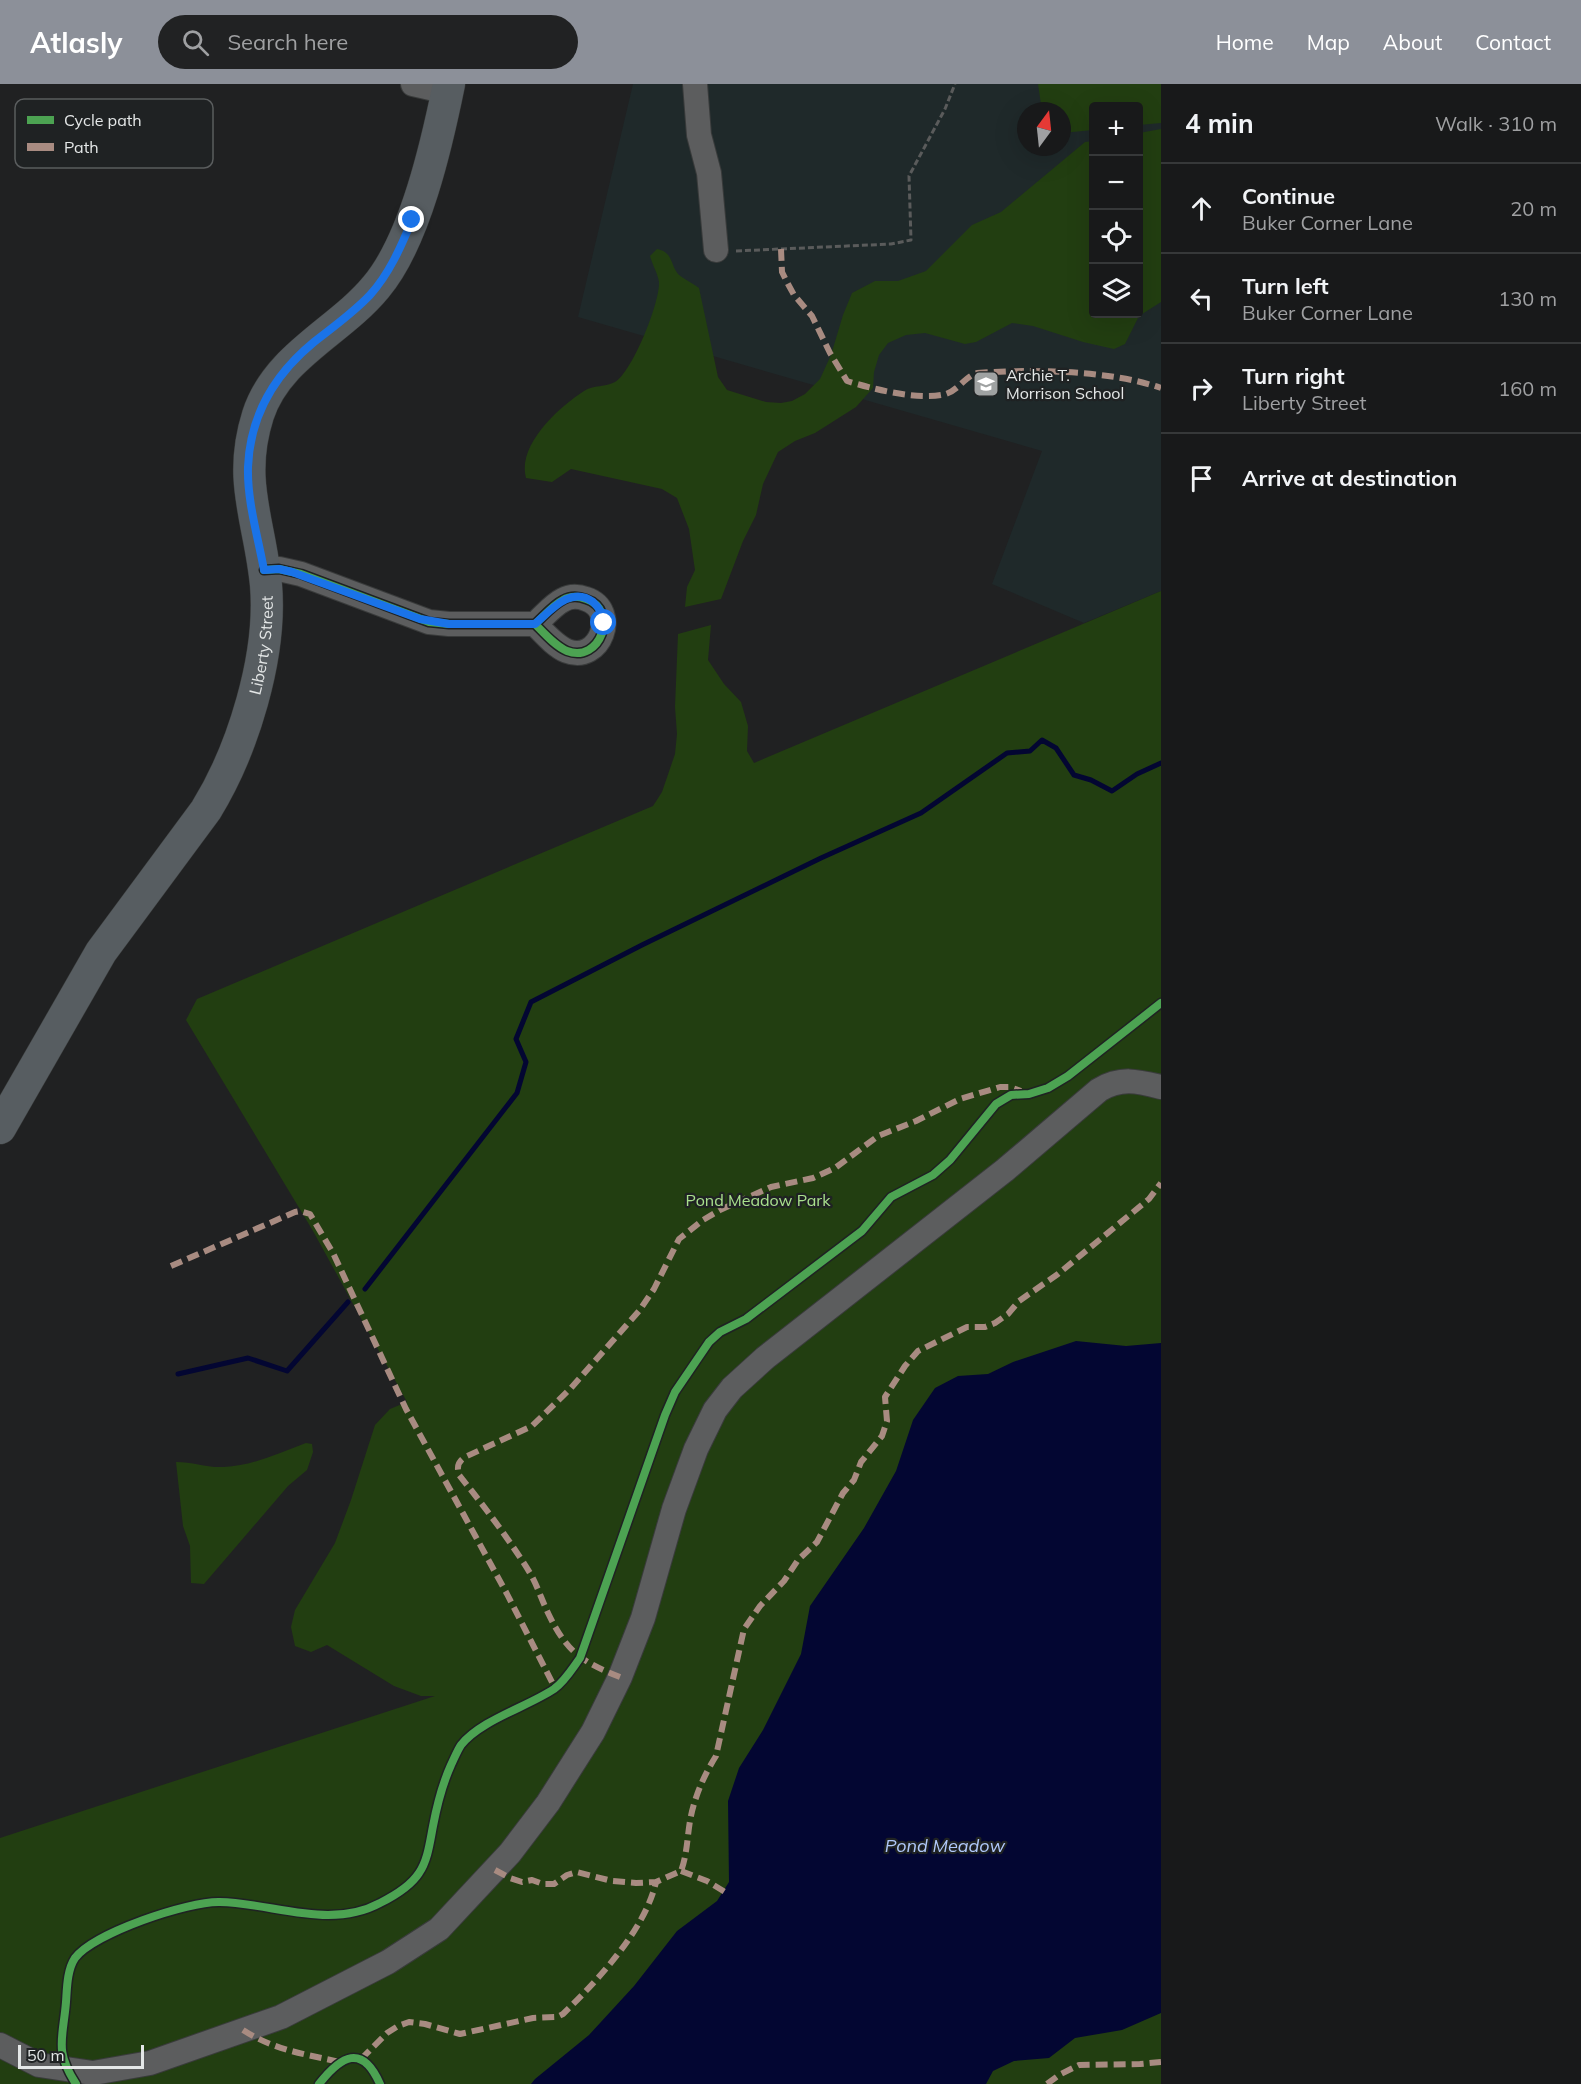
<!DOCTYPE html>
<html lang="en">
<head>
<meta charset="utf-8">
<style>
  body { margin:0; font-family:Mulish,sans-serif; background:#212223; color:#f1f3f6 }
  .controls { position:absolute; right:18px; top:18px; display:grid; overflow:hidden; border-radius:6px; box-shadow:0 6px 24px #0002 }
  .controls button { width:54px; height:54px; display:grid; place-items:center; padding:0; border:0; border-bottom:2px solid #363839; background:#18191a; color:#f1f3f6; font:30px sans-serif }
  .compass { position:absolute; left:1017px; top:18px; width:54px; height:54px; border-radius:50%; background:#18191a; box-shadow:0 6px 24px #0002; rotate:15deg }
  .scale { position:absolute; left:18px; bottom:15px; width:126px; box-sizing:border-box; padding-left:6px; border:3px solid #e4e7e7; border-top:0; font-size:16px; line-height:21px; white-space:nowrap; color:#e4e7e7; -webkit-text-stroke:4px #1f2223; paint-order:stroke }
  .stop { position:absolute; width:18px; height:18px; margin:-14px; border:4px solid #1a73e8; border-radius:50%; background:#fff }
  .stop.end { background:#1a73e8; border-color:#fff; box-shadow:0 2px 6px #0008 }
  .list { margin:0; padding:0; list-style:none }
  h2 { display:flex; justify-content:space-between; align-items:center; height:78px; margin:0; padding:0 24px; font-size:26px }
  h2 small { font-size:20px; font-weight:400; color:#9fa0a2 }
  .list li { display:grid; grid-template-columns:39px 1fr auto; gap:18px; align-items:center; box-sizing:border-box; height:90px; padding:0 24px; border-top:2px solid #363839 }
  .list b { display:block; font-size:22px; white-space:nowrap }
  .list p { margin:0; font-size:20px; white-space:nowrap; color:#9fa0a2 }
  .list em { font-size:20px; font-style:normal; color:#9fa0a2 }
  .icon { flex:none; width:33px; height:33px; fill:none; stroke:currentColor; stroke-width:2; stroke-linecap:round; stroke-linejoin:round }
  .map { position:relative; flex:none; width:1161px; height:2000px; overflow:hidden }
  header { display:flex; align-items:center; gap:36px; box-sizing:border-box; height:84px; padding:0 30px; background:#8c9099; color:#fff }
  header strong { font-size:28px }
  nav { display:flex; gap:33px; margin-inline-start:auto; font-size:21px }
  .search { width:420px; height:54px; background:#212223; display:flex; align-items:center; gap:15px; box-sizing:border-box; padding:0 21px; border-radius:33px; color:#9fa0a2; font-size:22px }
  main { display:flex }
  aside { flex:1; background:#18191a }
  .map>svg:first-child { display:block }
</style>
</head>
<body>
<header>
<strong>Atlasly</strong>
<div class="search"><svg class="icon" aria-label="search" viewBox="0 0 24 24"><circle cx="10" cy="10" r="6"/><path d="M15 15l6 6"/></svg>Search here</div>
<nav><a>Home</a><a>Map</a><a>About</a><a>Contact</a></nav>
</header>
<main>
<div class="map">
<svg width="1161" height="2000" viewBox="0 0 1161 2000">
  <rect width="100%" height="100%" fill="#202122"/>
  <path fill="#1f292a" fill-rule="evenodd" d="M633,0H1161V507L1084,539L992,500L1042,367L578,233ZM1094,22H1138V230H1094ZM1026,27H1062V63H1026Z"/>
  <g fill="#223e11">
    <path d="M1038,0H1161V39L1139,41L1138,22H1094L1093,46L1062,49V27H1042Z"/>
    <path d="M1161,45V218L1139,232L1125,260L1114,265L1083,258L1033,242L1012,239L976,258L965,260L925,249L906,251L888,259L879,271L874,288L873,304L856,323L815,349L795,357L778,368L763,400L756,431L743,457L721,515L685,523L687,503L695,486L689,445L677,414L662,405L571,385L552,398L526,394C517,361 559,323 584,307C593,301 606,303 615,298C633,287 660,218 659,198C658,190 652,180 650,172L657,165C673,168 670,180 678,190C683,195 693,199 699,204L718,293L727,306L766,318L781,319L792,317L805,310L820,295L831,271L843,231L852,209L875,197H898L926,187L972,141L1001,128L1085,58L1093,57L1094,230H1138L1139,49Z"/>
    <path d="M1161,507V2000H0V1754L435,1612H421L394,1602L327,1561L311,1568L295,1562L291,1543L295,1526L335,1459L351,1416L375,1341L390,1325L407,1318L313,1147L186,936L197,915L653,722L662,708L675,670L677,650L675,623L678,550L711,541L708,576L724,600L741,618L748,642L747,667L754,679Z"/>
    <path d="M306,1359L312,1360L313,1368L307,1386L288,1402L204,1500L191,1499L190,1462L183,1442L176,1378C193,1378 207,1384 224,1383C252,1382 279,1369 306,1359Z"/>
  </g>
  <path fill="#030632" d="M1076,1257L1126,1262L1161,1259V1929L1122,1946L1075,1954L1049,1974L1014,1977L993,1987L986,2000H531L535,1995L589,1951L634,1902L677,1847L717,1817L729,1798L728,1717L739,1684L763,1646L801,1570L810,1522L864,1444L896,1387L913,1336L935,1304L958,1292L988,1290L1013,1278Z"/>
  <g fill="none" stroke-linecap="round" stroke-linejoin="round">
    <g stroke="#030632" stroke-width="5">
      <path d="M365,1205L517,1009L526,978L516,955L531,918L642,861L821,774L921,729L1007,669L1030,667L1042,656L1056,664L1074,691L1091,696L1112,707L1137,690L1161,679"/>
      <path d="M178,1290L248,1274L287,1287L348,1218"/>
    </g>
    <g stroke="#393b3b" stroke-width="26">
      <g id="minor">
        <path d="M413,0L448,8"/>
        <path d="M695,0L699,51L709,89L716,166"/>
        <path d="M264,486L279,485L301,490L429,538L449,540H535C544,549 555,562 567,567C600,580 620,526 586,515C578,512 570,512 563,516C553,521 544,532 535,540"/>
        <path d="M0,1961L39,1981L93,1989L150,1979L281,1933L388,1878L439,1845L510,1769L548,1719L593,1648L620,1593L643,1534L674,1425L696,1365L715,1326L732,1304L765,1274L1005,1086L1099,1006C1121,993 1137,997 1161,1003"/>
      </g>
    </g>
    <g stroke="#393b3b" stroke-width="33">
      <g id="major">
        <path id="s1" d="M0,1044L101,868L206,726C243,666 272,572 266,501C260,437 237,397 258,331C277,272 339,248 376,203C415,157 437,59 449,0"/>
      </g>
    </g>
    <path stroke="#5a5b5b" stroke-width="3" stroke-dasharray="6 3" stroke-linecap="butt" d="M736,167L891,160L911,156L909,92L945,25L955,0"/>
    <use href="#minor" stroke="#5c5d5e" stroke-width="24"/>
    <use href="#major" stroke="#575d61" stroke-width="32"/>
    <g stroke="#a88b81" stroke-width="6" stroke-dasharray="12 6" stroke-linecap="butt">
      <path d="M781,165L782,188L788,200L794,211L812,232L830,269L847,297C873,305 919,317 946,310C958,306 965,293 977,289C1032,285 1109,286 1161,304"/>
      <path d="M171,1182L295,1128L300,1127L310,1130L333,1169L406,1325L507,1510L555,1604"/>
      <path d="M620,1593C582,1578 567,1568 549,1531C542,1517 538,1503 530,1489C509,1455 484,1422 459,1391C457,1382 457,1379 465,1373L532,1342L571,1304L639,1227L654,1205L679,1155L703,1136L720,1126L771,1103L813,1094L835,1084L878,1052L916,1037L960,1015L1000,1003H1010L1021,1007"/>
      <path d="M495,1786L510,1794L522,1798L532,1796L543,1800H554L567,1791L577,1788L612,1797L636,1799L656,1798L681,1787C687,1771 687,1755 690,1737C694,1714 704,1691 716,1672L744,1545L760,1522L784,1497L798,1476L817,1458L843,1409L854,1396L861,1378L882,1352L887,1337L885,1313L905,1282L918,1267L967,1243H985L995,1239L1008,1230L1019,1217L1058,1190L1149,1115L1161,1099"/>
      <path d="M681,1787L707,1797L725,1808"/>
      <path d="M243,1946C274,1966 304,1970 340,1978"/>
      <path d="M361,1975L387,1949L398,1942L409,1938L425,1940L460,1950L533,1934L557,1933L563,1930C598,1896 645,1846 656,1798"/>
      <path d="M1047,2000L1059,1991L1079,1981L1140,1980L1161,1978"/>
    </g>
    <g stroke="#1f2223" stroke-width="11">
      <g id="cycleway">
        <path d="M264,486L279,485L301,490L429,538L449,540H535C544,549 555,562 567,567C600,580 620,526 586,515C578,512 570,512 563,516C553,521 544,532 535,540"/>
        <path d="M76,2000C54,1966 63,1955 66,1918C67,1904 67,1886 75,1874C94,1849 188,1817 220,1818C273,1819 330,1846 380,1819C394,1812 410,1803 419,1789C428,1776 430,1757 433,1742C437,1721 442,1701 451,1681C454,1675 457,1667 461,1661C481,1636 527,1623 554,1605C565,1597 572,1585 580,1574L665,1331L675,1308L709,1258L720,1248L746,1235L862,1147L891,1113L933,1091L950,1076L996,1020L1011,1011L1029,1010L1048,1004L1068,992L1161,919"/>
        <path d="M319,2000C341,1972 362,1959 380,2000"/>
      </g>
    </g>
    <use href="#cycleway" stroke="#4ca352" stroke-width="8"/>
  </g>
  <g fill="none" stroke-linecap="round" stroke-linejoin="round">
    <path stroke="#1a73e8" stroke-width="8" d="M412,136C401,163 389,190 370,211C353,229 333,243 314,258C275,290 250,332 248,383C247,417 258,453 264,486L279,485L292,488L420,535L449,540H535C550,527 571,501 593,518C600,524 603,531 604,539"/>
  </g>
  <defs>
    <g id="school-square" transform="scale(1.35)"><rect x="-9" y="-9" width="18" height="18" rx="4" fill="#9fa2a2" stroke="#1f2223"/><path d="M0-5L7-2L0 1L-7-2ZM-4 1L0 2.5L4 1V4Q0 6-4 4Z" fill="#fff"/></g>
  </defs>
  <g fill-rule="evenodd">
    <use href="#school-square" x="986" y="300"/>
  </g>
  <g text-anchor="middle" stroke-width="4.5" stroke-linejoin="round" paint-order="stroke">
    <g font-size="16" fill="#e4e7e7" stroke="#1f2223" text-anchor="start">
      <text x="1006" y="297">Archie T.<tspan x="1006" dy="18">Morrison School</tspan></text>
    </g>
    <g font-size="16" fill="#e4e7e7" stroke="#1f2223">
      <text dy="6" stroke="none"><textPath href="#s1" startOffset="555">Liberty Street</textPath></text>
    </g>
    <g font-size="16" fill="#a9e08d" stroke="#1f2223">
      <text x="758" y="1122">Pond Meadow Park</text>
    </g>
    <g font-size="18" font-style="italic" fill="#b0c8fa" stroke="#1f2223">
      <text x="945" y="1768">Pond Meadow</text>
    </g>
  </g>
  <rect x="15" y="15" width="198" height="69" rx="9" fill="#1f2223" stroke="#5a5d5e" stroke-width="1.5"/>
  <rect x="27" y="32" width="27" height="8" fill="#4ca352"/>
  <rect x="27" y="59" width="27" height="8" fill="#a88b81"/>
  <g font-size="16" fill="#e4e7e7">
    <text x="64" y="42">Cycle path</text>
    <text x="64" y="69">Path</text>
  </g>
</svg>
<div class="controls">
<button>+</button>
<button>−</button>
<button><svg class="icon" aria-label="locate" viewBox="0 0 24 24"><circle cx="12" cy="12" r="6"/><path d="M12 2v4M12 18v4M2 12h4M18 12h4"/></svg></button>
<button><svg class="icon" aria-label="layers" viewBox="0 0 24 24"><path d="M12 4l9 5-9 5-9-5zM3 14l9 5 9-5"/></svg></button>
</div>
<svg class="compass" viewBox="-18 -18 36 36"><path d="M0-13l5 13h-10z" fill="#e53935"/><path d="M0 13l5-13h-10z" fill="#9fa0a2"/></svg>
<div class="scale">50 m</div>
<div class="stop" style="left:604px;top:539px"></div>
<div class="stop end" style="left:412px;top:136px"></div>
</div>
<aside>
<h2>4 min<small>Walk · 310 m</small></h2>
<ul class="list">
<li><svg class="icon" aria-label="ahead" viewBox="0 0 24 24"><path d="M12 20V5M6 11l6-6 6 6"/></svg><div><b>Continue</b><p>Buker Corner Lane</p></div><em>20 m</em></li>
<li><svg class="icon" aria-label="left" viewBox="0 0 24 24"><path d="M17 20v-9H6M10 6l-5 5 5 5"/></svg><div><b>Turn left</b><p>Buker Corner Lane</p></div><em>130 m</em></li>
<li><svg class="icon" aria-label="right" viewBox="0 0 24 24"><path d="M7 20v-9h11M14 6l5 5-5 5"/></svg><div><b>Turn right</b><p>Liberty Street</p></div><em>160 m</em></li>
<li><svg class="icon" aria-label="arrive" viewBox="0 0 24 24"><path d="M6 21V4h12l-3 4 3 4H6"/></svg><div><b>Arrive at destination</b></div></li>
</ul>
</aside>
</main>
</body>
</html>
